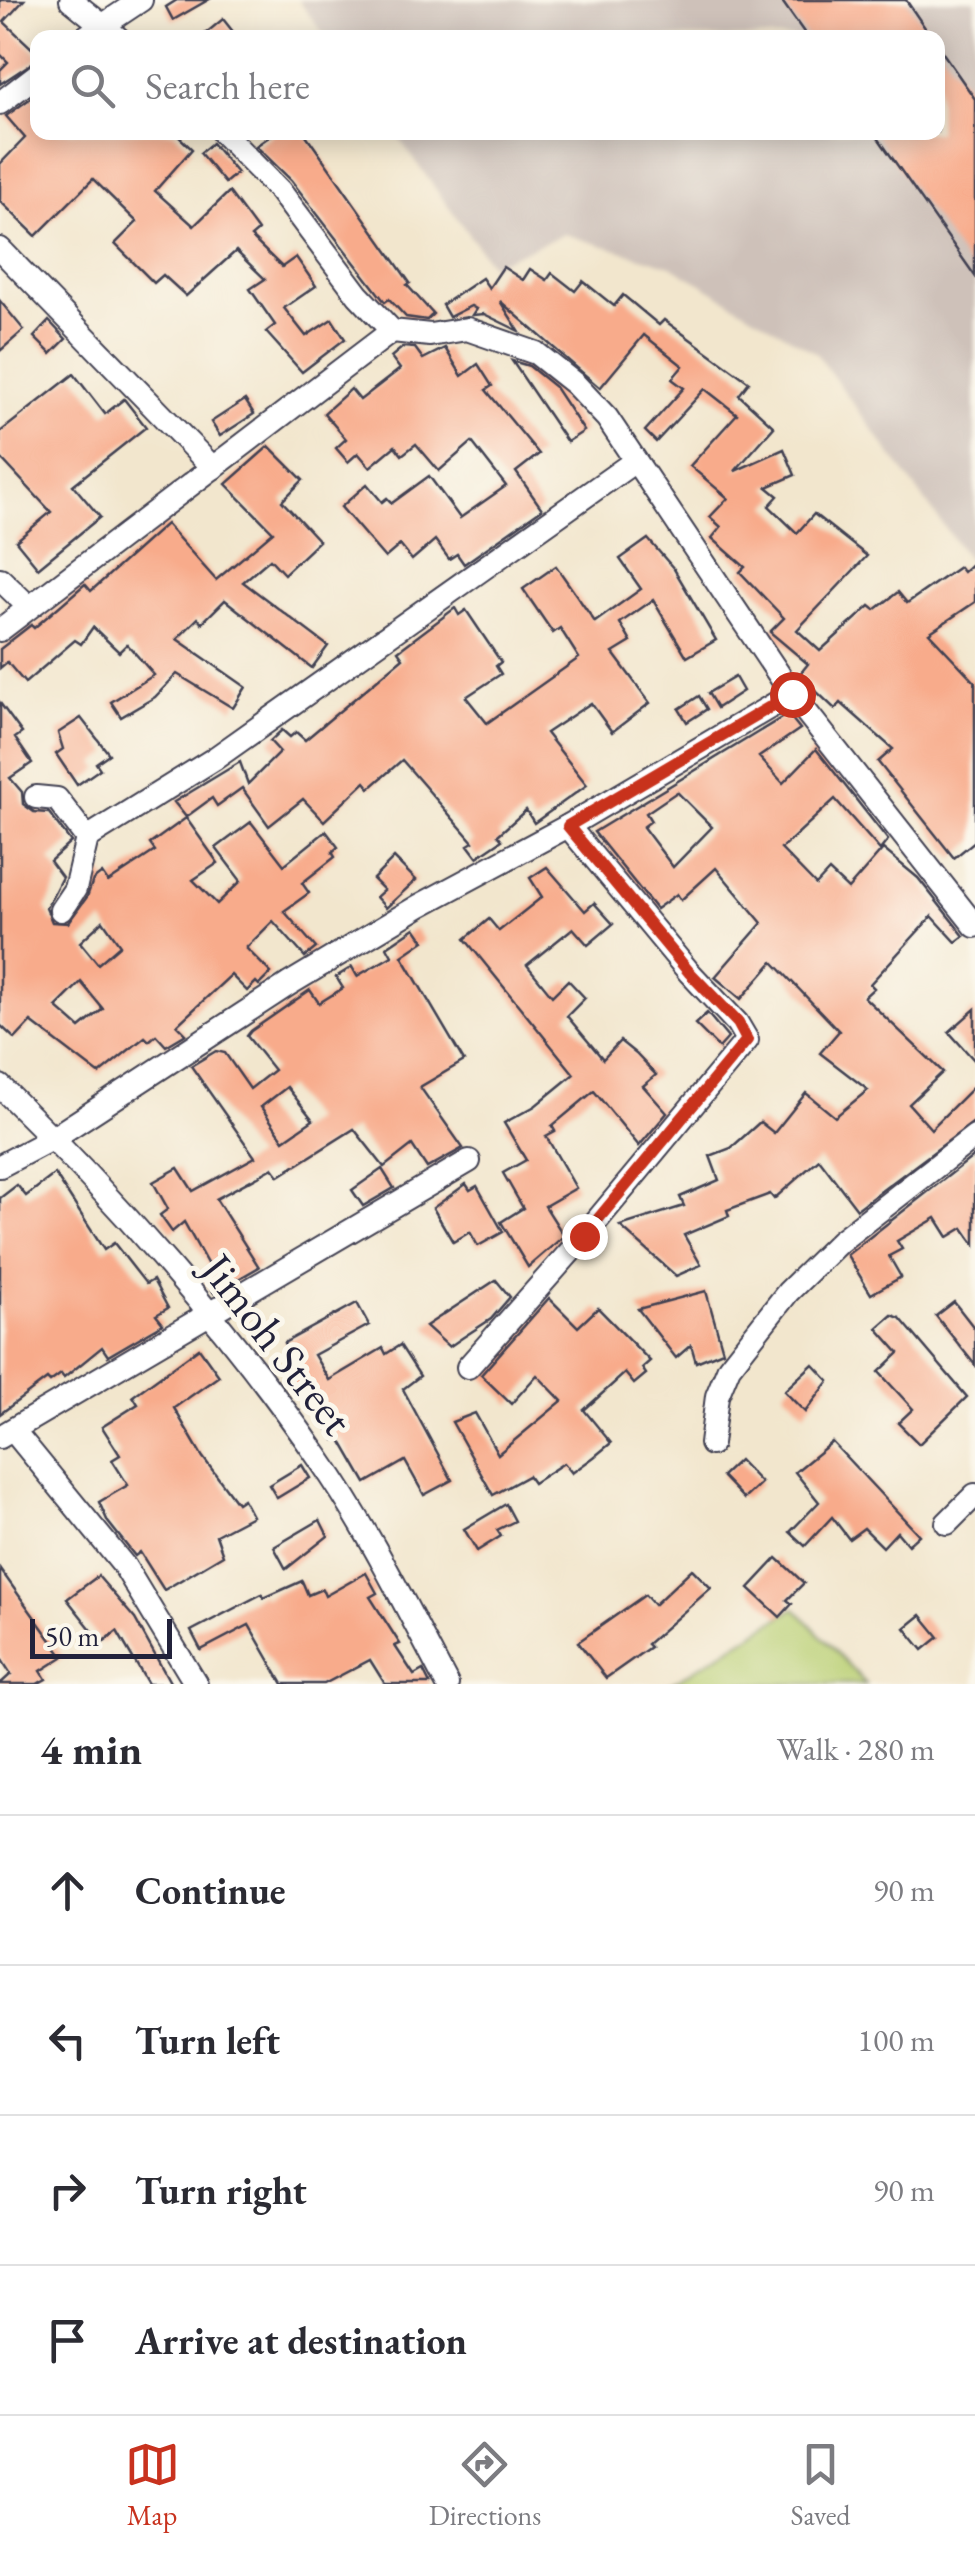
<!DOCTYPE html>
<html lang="en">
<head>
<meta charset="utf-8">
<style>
  body { margin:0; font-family:"EB Garamond",serif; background:#f2f2f3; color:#2b2b33 }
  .scale { position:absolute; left:30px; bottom:25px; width:142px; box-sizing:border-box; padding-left:10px; border:5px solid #22223b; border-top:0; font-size:28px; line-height:35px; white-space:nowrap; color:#22223b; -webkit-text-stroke:8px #fbf7ec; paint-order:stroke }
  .stop { position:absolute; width:30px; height:30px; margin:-22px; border:8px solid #c8321e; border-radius:50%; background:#fff }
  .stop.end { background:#c8321e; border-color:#fff; box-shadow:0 2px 10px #0008 }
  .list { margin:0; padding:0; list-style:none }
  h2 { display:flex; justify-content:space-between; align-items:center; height:130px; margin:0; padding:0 40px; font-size:42px }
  h2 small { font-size:32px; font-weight:400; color:#7c7c81 }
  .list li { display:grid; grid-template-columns:65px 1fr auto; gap:30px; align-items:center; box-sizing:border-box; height:150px; padding:0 40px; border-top:2px solid #e1e1e2 }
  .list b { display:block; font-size:38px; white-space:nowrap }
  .list em { font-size:32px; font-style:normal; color:#7c7c81 }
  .icon { flex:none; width:55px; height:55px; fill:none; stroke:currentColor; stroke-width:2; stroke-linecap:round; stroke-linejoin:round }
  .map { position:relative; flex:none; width:975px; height:1684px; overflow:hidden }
  .search { position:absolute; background:#fff; box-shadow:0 5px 25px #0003; left:30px; right:30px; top:30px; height:110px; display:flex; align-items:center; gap:25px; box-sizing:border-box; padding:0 35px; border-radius:20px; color:#7c7c81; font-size:38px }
  .sheet { height:730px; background:#fff }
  nav { display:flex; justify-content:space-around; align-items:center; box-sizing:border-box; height:140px; border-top:2px solid #e1e1e2; background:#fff; font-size:28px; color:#7c7c81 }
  nav a { display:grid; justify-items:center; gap:5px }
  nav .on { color:#c8321e }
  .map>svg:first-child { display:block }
</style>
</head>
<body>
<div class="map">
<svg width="975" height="1684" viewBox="0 0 975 1684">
  <rect width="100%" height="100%" fill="#fbf7ec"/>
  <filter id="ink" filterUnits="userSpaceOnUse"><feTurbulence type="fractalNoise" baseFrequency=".01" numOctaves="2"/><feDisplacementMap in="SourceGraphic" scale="20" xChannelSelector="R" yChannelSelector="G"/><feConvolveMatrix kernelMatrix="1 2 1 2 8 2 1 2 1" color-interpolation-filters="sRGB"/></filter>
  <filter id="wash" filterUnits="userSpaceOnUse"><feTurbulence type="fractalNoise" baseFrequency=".0048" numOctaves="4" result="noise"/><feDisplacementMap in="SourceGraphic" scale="40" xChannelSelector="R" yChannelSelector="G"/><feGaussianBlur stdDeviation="2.25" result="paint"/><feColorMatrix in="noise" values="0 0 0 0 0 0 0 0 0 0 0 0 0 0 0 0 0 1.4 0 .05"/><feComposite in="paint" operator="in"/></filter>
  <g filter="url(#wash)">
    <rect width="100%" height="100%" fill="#f2e6cd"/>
    <path fill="#cec1b9" d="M298,0H975V554L968,559L816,353L671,266L564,234L491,265L395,133L938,132V38L326,37Z"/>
    <path fill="#b9cf73" stroke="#6e7857" stroke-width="2.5" d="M795,1608L866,1684H671Z"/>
    <g id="blocks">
      <g fill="#f8ab8b" fill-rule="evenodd">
        <path d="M0,0H24L4,22L38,54V59L0,84V70L8,62L0,54Z"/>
        <path d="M177,0H208L173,20L166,7Z"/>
        <path d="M781,0H906L932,38H808Z"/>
        <path d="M223,19L238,38H200Z"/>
        <path d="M938,46L975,99V276L874,132H938Z"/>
        <path d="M38,93V132H174L192,149L155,191L194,226L229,192L258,231L251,237L282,267L296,257L316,286L284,308L306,336L332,319L345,339L302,372L266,332L275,325L250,289L265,279L236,251L186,296L163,275L154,283L115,244L137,222L93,179L36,236L0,201V164L25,138L6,116Z"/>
        <path d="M276,132H304L410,283L407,285L433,314L427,320L406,317L389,299L385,302L291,180L256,146Z"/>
        <path d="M212,143L237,173L225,183L200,153Z"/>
        <path d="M503,267L523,280L530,269L547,280L552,273L575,291L583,281L614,306L623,295L659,325L664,320L749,382L739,395L774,427L735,471L784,449L795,475L767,487L778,496L769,506L797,533L814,514L867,556L797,630L820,651L870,606L875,610L898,592L907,603L959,567L963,572L975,561V602L929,633L975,682V841L954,858L878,762L893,749L841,703L835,709L799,675L808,664L770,632L784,618L740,572L745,567L712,538L721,527L710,517L728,498L690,466L737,414L705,389L656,442L645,431L684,388L672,379L683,366L644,335L600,388L500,301L519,331L484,314L472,315L476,309L471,306L449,317L442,305L482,278L489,288Z"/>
        <path d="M0,301L24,330L0,351Z"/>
        <path d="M49,321L66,339L51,354L34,337Z"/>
        <path d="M403,347L415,348L423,359L445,348L462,376L478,364L492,386L486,390L539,454L516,472L542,509L464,564L457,554L449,559L435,540L412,560L400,545L385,558L341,507L367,484L382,502L387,498L392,503L429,476L460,518L506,486L472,442L439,471L416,444L402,455L395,446L370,467L358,453L348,462L336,448L346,439L324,413L351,389L360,400L400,369L391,357Z"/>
        <path d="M512,361L529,366L555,387L584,431L567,442Z"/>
        <path d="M74,374L105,414L124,399L146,427L73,485L100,517L38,568L16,541L51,512L0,457V432Z"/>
        <path d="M245,400L254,414L220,436L211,422Z"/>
        <path d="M269,446L303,480L282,501L319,541L284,574L270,559L243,582L328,646L312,668L225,600L202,623L198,618L177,639L246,687L233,708L177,674L155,697L121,717L111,702L154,675L127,644L119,652L93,627L81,644L75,640L25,683L7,662L0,668V649L31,625L34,628L85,584L91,591L166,524L216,580L273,532L226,484Z"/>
        <path d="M648,539L674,569L716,640L687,657L653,600L620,623L631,642L613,653L650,703L612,732L591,703L546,733L587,785L534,823L526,810L498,835L502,840L477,857L468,845L473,842L402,760L370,788L365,782L324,821L303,799L269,826L242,788L217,806L212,798L186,817L174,802L240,762L248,784L280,752L270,741L282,730L290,737L296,732L305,740L403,658L398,651L455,608L459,615L466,610L501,662L496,666L501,674L466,697L487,723L579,658L560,628L553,633L523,589L556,566L595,622L641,589L620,559Z"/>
        <path d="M735,677L743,691L717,708L708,693Z"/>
        <path d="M699,696L707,709L687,722L679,709Z"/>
        <path d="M0,703L22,733L15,738L32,763L10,778L22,792L23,804L34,812L49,813L71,842L50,861L62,877L46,908L52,922L68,923L87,897L93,880L102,873L108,882L155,851L150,844L186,818L218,863L193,880L217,904L241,881L216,848L251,822L284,865L326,831L338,847L332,852L335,857L302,883L309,893L284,911L316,948L305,957L273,921L246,948L271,973L259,985L256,982L247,991L231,975L177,1025L186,1034L166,1046L156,1035L149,1041L145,1037L99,1074L31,1022L15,1039L0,1025ZM103,921L120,945L98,964L80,942ZM81,982L103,1009L80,1028L56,1007Z"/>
        <path d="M788,714L800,729L759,757L783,783L816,749L888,840L880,850L835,799L781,849L816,885L829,871L848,889L883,849L918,878L964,936L956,942L932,916L870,984L874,988L864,997L943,1072L909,1104L931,1129L975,1085V1121L857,1209L819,1159L774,1199L770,1194L727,1210L729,1216L684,1235L701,1265L676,1276L620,1226L684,1206L680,1197L719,1180L710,1156L731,1148L760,1122L774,1133L806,1093L835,1117L868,1090L820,1053L839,1031L773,962L741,999L715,977L762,923L716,868L681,900L677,894L656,909L594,832ZM677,792L712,827L673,867L643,827L651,821L646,813Z"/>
        <path d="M81,718L109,754L96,763L100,769L77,785L56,754L63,749L58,733Z"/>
        <path d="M394,858L416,880L386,908L376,897L384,890L373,879Z"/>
        <path d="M547,867L585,911L594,903L613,924L588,945L573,928L527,965L552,996L568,980L585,998L567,1016L603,1059L620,1041L636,1054L656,1075L643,1086L667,1113L639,1146L594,1091L552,1126L555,1131L546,1136L576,1188L545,1206L564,1236L528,1267L501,1222L523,1208L503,1173L526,1160L504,1123L535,1106L574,1074L465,939L489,919L499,931L542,897L530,878Z"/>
        <path d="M415,928L424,941L402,956L464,1061L420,1087L463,1148L427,1168L412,1145L384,1167L354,1129L279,1176L273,1168L216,1199L259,1267L214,1293L202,1275L209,1267L184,1222L172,1232L160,1215L168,1209L153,1182L178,1168L193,1191L255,1157L191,1066L216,1051L225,1053L250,1089L274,1070L247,1036L251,1031L310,990L319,1003L343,988L336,977L352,967L357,976L392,956L387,947ZM287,1087L313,1120L284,1140L261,1107Z"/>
        <path d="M975,1009V1061L949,1032Z"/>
        <path d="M707,1013L728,1038L719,1048L695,1024Z"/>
        <path d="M975,1155V1245L963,1228L948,1237L936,1218L897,1241L902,1249L889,1256L901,1277L871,1294L847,1255Z"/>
        <path d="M382,1169L394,1188L363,1206L352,1190Z"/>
        <path d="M55,1174L104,1250L114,1243L146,1284L153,1280L168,1308L156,1315L163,1324L108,1356L102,1347L64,1378L61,1374L50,1382L47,1379L0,1414V1198L17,1185L26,1196Z"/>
        <path d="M466,1184L470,1190L477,1186L503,1232L478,1246L470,1232L453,1242L433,1208Z"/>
        <path d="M496,1280L510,1297L491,1319L462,1338L449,1347L426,1326Z"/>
        <path d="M706,1291L723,1351L696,1362L691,1345L676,1358L638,1309Z"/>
        <path d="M549,1298L578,1327L598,1308L650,1361L642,1368L646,1374L634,1384L625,1373L584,1410L611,1443L594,1457L572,1473L564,1463L533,1483L528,1476L493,1495L452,1422L475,1413L498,1454L562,1401L537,1375L511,1404L481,1375Z"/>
        <path d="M954,1302L975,1329V1365L936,1316Z"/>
        <path d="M357,1303L369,1325L314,1355L329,1380L383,1348L386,1354L400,1345L420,1376L403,1389L452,1480L424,1495L405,1461L366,1483L340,1438L335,1440L327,1427L331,1425L308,1387L295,1395L285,1379L299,1370L284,1343Z"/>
        <path d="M892,1315L900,1318L967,1397L919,1444L898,1423L913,1409L879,1372L899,1353L877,1328Z"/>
        <path d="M199,1348L219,1376L174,1408L202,1456L237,1503L243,1499L252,1516L216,1535L223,1555L164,1590L140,1552L135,1556L108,1522L99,1502L128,1485L112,1460L120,1455L102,1427L138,1404L133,1396Z"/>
        <path d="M813,1364L829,1381L805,1412L784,1391Z"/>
        <path d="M832,1442L919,1535L908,1545L897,1532L883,1547L864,1528L849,1539L832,1517L805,1546L790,1532L819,1502L795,1472Z"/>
        <path d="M739,1460L761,1483L744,1499L722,1476Z"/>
        <path d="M302,1465L310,1478L277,1498L269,1485Z"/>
        <path d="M506,1504L515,1521L497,1530L501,1536L477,1551L464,1529Z"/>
        <path d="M320,1520L328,1536L286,1569L274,1547Z"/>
        <path d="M777,1558L804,1583L787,1600L792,1604L780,1617L749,1588Z"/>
        <path d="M0,1569L63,1657L41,1671L46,1679L37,1684H0L11,1674L0,1657Z"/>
        <path d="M692,1569L711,1588L647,1644L650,1647L606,1678L578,1642L645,1595L654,1605Z"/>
        <path d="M366,1573L377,1593L370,1597L400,1644L395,1646L414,1675L423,1670L430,1684H385L370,1660L324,1684H283L249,1625L201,1650L191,1631L262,1594L264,1598L302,1581L308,1595L322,1589L325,1596Z"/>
        <path d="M98,1576L135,1619L171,1684H148L117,1631L102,1643L67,1599Z"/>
        <path d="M921,1615L939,1637L923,1650L905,1628Z"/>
      </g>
    </g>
  </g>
  <g filter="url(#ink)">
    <use href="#blocks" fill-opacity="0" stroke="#413f51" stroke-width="2.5"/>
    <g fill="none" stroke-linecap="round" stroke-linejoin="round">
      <g stroke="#413f51" stroke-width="26">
        <g id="minor">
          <path d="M71,0L118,38"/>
          <path d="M84,38L141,0"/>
          <path d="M0,103L38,74"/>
          <path d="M222,132L280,191L358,295L392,331L430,335L467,329L536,353L575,384L607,418L792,694L975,926"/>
          <path d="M0,249L213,468"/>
          <path d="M0,579L28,606"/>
          <path d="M0,630L392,331"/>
          <path d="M36,797L57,799L87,838"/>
          <path d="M61,910L75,889L87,838L214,759L635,461"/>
          <path d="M0,1086C112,1195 232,1331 320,1460C369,1530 407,1609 447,1684"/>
          <path d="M0,1166L53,1138L289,984L419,906L568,826L792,694"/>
          <path d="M468,1367L584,1236L747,1040L737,1023L689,972L568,826"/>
          <path d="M13,1430L125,1567L196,1684"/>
          <path d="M0,1437L469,1161"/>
          <path d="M711,1444L717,1396L729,1367L788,1292L840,1241L975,1136"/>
          <path d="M947,1523L975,1495"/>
        </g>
      </g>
      <use href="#minor" stroke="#fff" stroke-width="22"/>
    </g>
  </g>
  <g fill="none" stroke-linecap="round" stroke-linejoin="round" filter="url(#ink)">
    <path stroke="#c8321e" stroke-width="12" d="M584,1236L747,1040L738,1023L689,972L568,826L792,694"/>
  </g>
  <g text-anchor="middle" stroke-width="10" stroke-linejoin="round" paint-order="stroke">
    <g font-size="45" fill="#22223b" stroke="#fbf7ec">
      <text transform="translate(278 1344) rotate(52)" y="16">Jimoh Street</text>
    </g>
  </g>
</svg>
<div class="scale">50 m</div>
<div class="stop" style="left:792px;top:694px"></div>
<div class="stop end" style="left:584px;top:1236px"></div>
<div class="search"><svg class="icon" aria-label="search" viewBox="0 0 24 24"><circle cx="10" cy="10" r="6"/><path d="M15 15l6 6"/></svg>Search here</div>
</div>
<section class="sheet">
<h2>4 min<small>Walk · 280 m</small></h2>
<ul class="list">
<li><svg class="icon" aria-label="ahead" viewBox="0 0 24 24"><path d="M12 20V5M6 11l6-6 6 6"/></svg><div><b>Continue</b></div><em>90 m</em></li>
<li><svg class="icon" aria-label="left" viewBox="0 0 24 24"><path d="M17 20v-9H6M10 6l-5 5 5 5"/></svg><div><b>Turn left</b></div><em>100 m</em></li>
<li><svg class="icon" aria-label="right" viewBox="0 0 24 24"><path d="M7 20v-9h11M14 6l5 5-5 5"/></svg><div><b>Turn right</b></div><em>90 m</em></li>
<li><svg class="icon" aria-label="arrive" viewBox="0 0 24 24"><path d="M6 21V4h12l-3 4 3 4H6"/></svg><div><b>Arrive at destination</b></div></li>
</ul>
</section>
<nav>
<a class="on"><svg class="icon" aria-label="map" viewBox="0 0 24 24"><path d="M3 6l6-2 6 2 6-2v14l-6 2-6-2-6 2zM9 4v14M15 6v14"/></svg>Map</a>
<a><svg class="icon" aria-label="directions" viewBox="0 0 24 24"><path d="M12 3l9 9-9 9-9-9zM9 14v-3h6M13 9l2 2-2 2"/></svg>Directions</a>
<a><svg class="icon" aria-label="saved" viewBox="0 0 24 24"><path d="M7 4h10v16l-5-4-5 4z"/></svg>Saved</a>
</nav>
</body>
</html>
